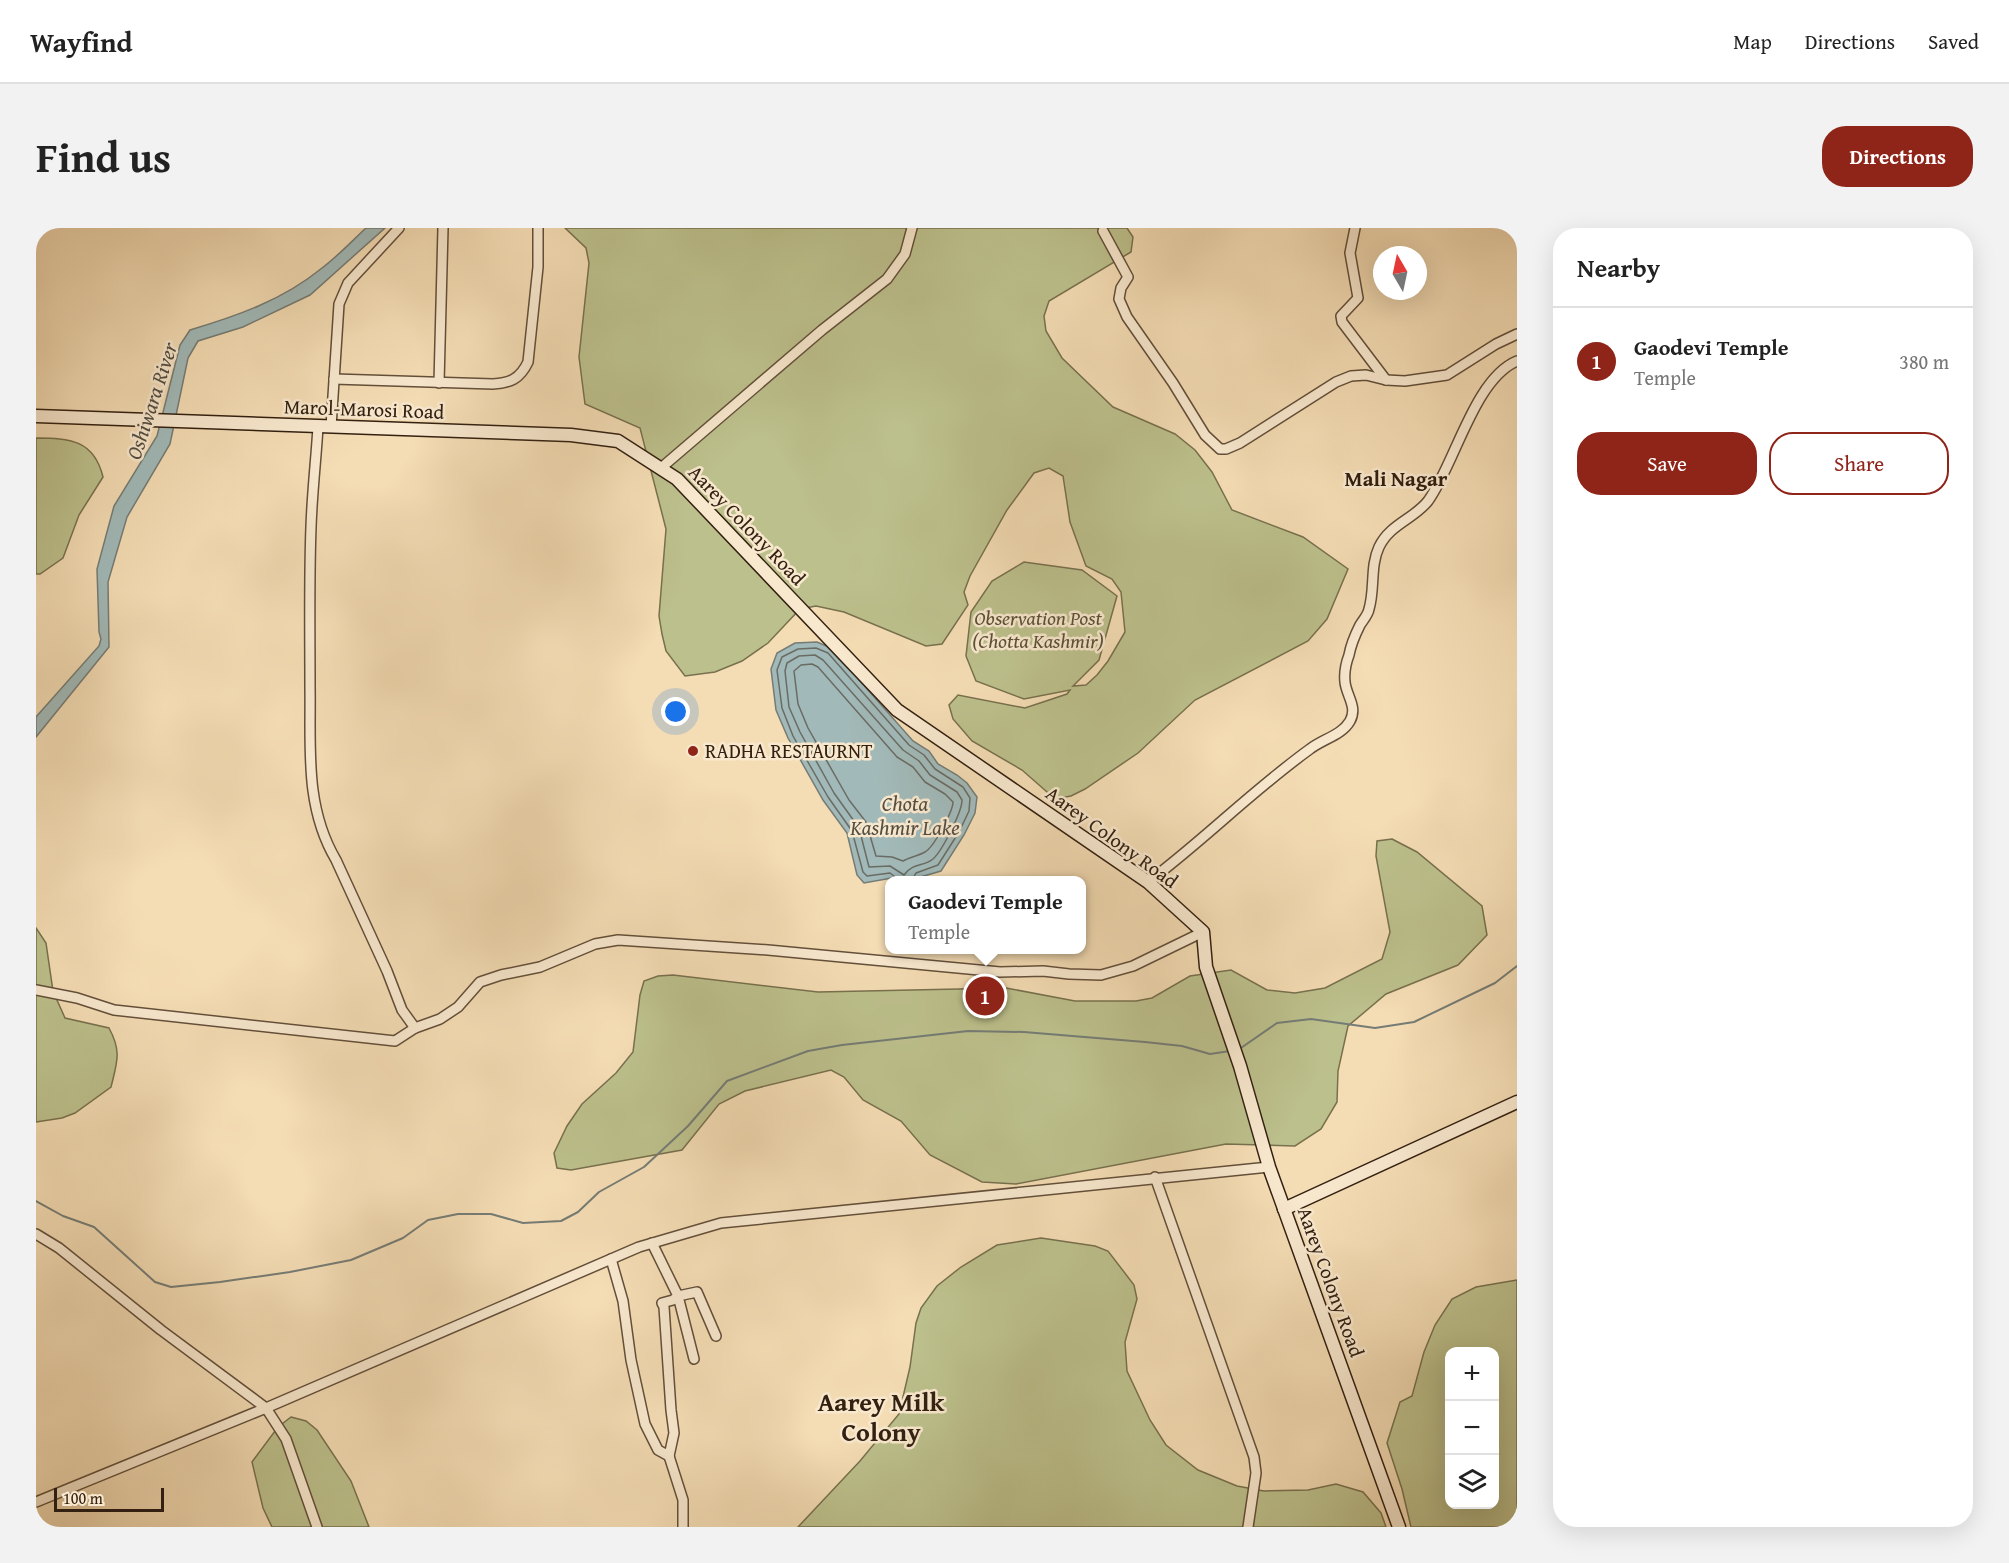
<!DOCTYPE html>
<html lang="en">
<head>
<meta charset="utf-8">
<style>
  body { margin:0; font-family:"Gentium Book Plus",serif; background:#f2f2f2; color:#222 }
  .controls { position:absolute; right:18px; bottom:18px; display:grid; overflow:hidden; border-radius:12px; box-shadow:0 6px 24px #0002 }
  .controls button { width:54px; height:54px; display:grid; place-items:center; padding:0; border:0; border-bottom:2px solid #e0e0e0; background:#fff; color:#222; font:30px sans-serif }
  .compass { position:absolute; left:1337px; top:18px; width:54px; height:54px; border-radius:50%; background:#fff; box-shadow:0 6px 24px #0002; rotate:351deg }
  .scale { position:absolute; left:18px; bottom:15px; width:110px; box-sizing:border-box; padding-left:6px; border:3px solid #332011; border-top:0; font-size:16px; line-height:21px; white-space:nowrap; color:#332011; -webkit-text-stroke:4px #f8e8ce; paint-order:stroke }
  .you { position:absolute; left:640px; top:484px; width:21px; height:21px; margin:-15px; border:4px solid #fff; border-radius:50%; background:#1a73e8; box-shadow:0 0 0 9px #1a73e833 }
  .badge { display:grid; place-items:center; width:39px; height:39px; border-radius:50%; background:#8f2418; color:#fff; font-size:20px; font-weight:700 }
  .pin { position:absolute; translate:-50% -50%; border:3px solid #fff; box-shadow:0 2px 6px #0006 }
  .popup { position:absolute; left:849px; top:648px; width:201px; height:78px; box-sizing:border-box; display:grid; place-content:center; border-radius:12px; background:#fff; filter:drop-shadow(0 2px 4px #0005); font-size:20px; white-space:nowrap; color:#767676 }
  .popup b { font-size:22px; color:#222 }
  .popup::after { content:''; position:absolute; left:50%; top:100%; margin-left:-12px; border:12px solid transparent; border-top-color:#fff }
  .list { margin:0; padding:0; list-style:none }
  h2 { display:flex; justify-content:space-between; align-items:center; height:78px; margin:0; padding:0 24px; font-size:26px }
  h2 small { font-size:20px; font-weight:400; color:#767676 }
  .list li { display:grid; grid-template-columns:39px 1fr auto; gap:18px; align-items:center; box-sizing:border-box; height:108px; padding:0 24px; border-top:2px solid #e0e0e0 }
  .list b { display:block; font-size:22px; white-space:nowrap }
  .list p { margin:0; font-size:20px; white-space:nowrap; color:#767676 }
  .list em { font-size:20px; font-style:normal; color:#767676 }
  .actions { display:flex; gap:12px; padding:18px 24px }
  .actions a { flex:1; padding:14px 0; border:2px solid #8f2418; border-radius:24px; text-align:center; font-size:21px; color:#8f2418 }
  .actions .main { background:#8f2418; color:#fff }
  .icon { flex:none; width:33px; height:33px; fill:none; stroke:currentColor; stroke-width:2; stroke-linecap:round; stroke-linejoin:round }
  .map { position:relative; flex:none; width:1481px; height:1299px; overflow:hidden; border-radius:24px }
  header { display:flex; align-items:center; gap:36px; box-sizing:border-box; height:84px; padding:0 30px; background:#fff; border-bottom:2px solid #e0e0e0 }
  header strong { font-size:28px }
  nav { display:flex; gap:33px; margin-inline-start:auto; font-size:21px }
  .intro { display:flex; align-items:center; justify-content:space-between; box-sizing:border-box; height:144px; padding:0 36px }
  h1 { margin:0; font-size:42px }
  .button { padding:15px 27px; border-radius:24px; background:#8f2418; color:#fff; font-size:21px; font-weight:700 }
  main { display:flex; gap:36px; padding:0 36px }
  aside { flex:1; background:#fff; border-radius:24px; box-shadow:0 6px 24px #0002 }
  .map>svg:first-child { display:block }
</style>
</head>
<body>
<header>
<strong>Wayfind</strong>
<nav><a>Map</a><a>Directions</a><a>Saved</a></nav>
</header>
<div class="intro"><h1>Find us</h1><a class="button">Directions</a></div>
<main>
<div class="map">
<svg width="1481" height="1299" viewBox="0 0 1481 1299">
  <rect width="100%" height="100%" fill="#f4dcb4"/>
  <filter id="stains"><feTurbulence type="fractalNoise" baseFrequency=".00333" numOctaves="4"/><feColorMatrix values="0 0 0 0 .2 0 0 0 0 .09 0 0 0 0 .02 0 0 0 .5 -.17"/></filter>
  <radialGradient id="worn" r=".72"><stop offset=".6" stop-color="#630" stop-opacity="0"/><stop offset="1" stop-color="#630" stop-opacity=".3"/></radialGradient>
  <g fill="#bcc08c" stroke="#78704e" stroke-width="1.5" fill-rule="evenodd">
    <path d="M529,0H1091L1097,9L1095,24L1013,73L1008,88L1010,103L1026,130L1077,179L1139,206L1159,222L1176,244L1196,282L1267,309L1312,341L1291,391L1272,413L1159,472L1102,525L1049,561L1035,568L1019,571L986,542L936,513L917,491L913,477L922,467L989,480L1031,466L1034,462L988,471L940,453L930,428L935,384L956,353L988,334L1046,342L1081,368L1063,432L1037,458L1050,457L1061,447L1072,433L1089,404L1085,364L1076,351L1050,338L1034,294L1027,248L1013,240L998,245L971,282L934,348L928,364L932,377L906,416L890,418L808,384L780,378L764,381L732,415L706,433L679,444L649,448L630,423L626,406L623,388L630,301L604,200L549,176L543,129L553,35L550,20Z"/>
    <path d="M0,210C34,210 58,212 67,249L43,287L27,330L4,346H0Z"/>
    <path d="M1356,611L1381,624L1446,678L1451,707L1422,737L1350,766L1312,798L1302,843L1301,874L1285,901L1259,918L1190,916L980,956L946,954L894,927L865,893L827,872L808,849L795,842L709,863L683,876L646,922L535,942L521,940L518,925L531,898L546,876L580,845L597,824L604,767L608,753L622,748L637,747L782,764L970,760L1039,773H1100L1116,770L1154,748L1195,742L1231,762L1259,765L1289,760L1346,731L1354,704L1340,628L1341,613Z"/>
    <path d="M0,700L10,715L17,763L29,790L73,800C86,824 81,834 75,859L39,885L26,890L0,894Z"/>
    <path d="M1005,1010L1059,1018L1072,1023L1098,1057L1101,1071L1089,1114L1091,1143L1114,1192L1130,1217L1162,1242L1201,1258L1228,1263L1272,1262L1300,1256L1327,1264L1345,1285L1350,1299H762L824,1233L863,1186L874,1139L880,1095L885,1080L901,1058L925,1039L961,1017Z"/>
    <path d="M1481,1052V1299H1375L1366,1261L1351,1215L1364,1174L1376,1168L1388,1124L1399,1097L1416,1071L1440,1059ZM1414,1124H1458V1276H1414Z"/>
    <path d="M255,1189L270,1193L281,1202L315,1253L333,1299H236L227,1280L216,1234L242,1199Z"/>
  </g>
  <g fill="#a1b9b8" stroke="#757c75" stroke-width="1.5">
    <path d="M330,0H349L274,67L207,99L162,113L152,130L134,216L91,289L72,354L73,419L0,509V489L63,418L65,411L63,404L61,341L78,278L121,208L144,117L154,102C201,88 247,72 286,40C302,28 316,13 330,0Z"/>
    <path d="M781,414L795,420L877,513L893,523L902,536L921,547L931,555L941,569L939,585L928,607L905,643L881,650H856L828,655L821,647L811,605L787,572L752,510L740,482L735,441L741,425L759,415Z"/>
  </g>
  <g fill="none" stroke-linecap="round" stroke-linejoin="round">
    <g stroke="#6a6c64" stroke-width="1.5">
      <path d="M779,427L787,432L867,522L883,533L894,547L921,564L926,572C926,584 906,623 897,631C887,639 878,634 868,647L854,638L833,639L823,600L798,565L764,504L753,479L749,443L751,435L763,428Z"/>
      <path d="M776,436L782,439L861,529L877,539L889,554L909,566L917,574C917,583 898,619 889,624C882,628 874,629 867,633L856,629L840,628L830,594L813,572L772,500L762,476L758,443L765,437Z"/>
      <path d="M859,652L858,648L854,645L831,648L827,644L816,603L792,569L757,508L746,480L741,442L746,429L762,421L780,420L792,425L873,517L888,527L899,541L927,559L934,570L933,583L923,604L902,637L880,645L876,652"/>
    </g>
    <g stroke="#757c75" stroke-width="2">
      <path d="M1202,822L1241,795L1275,791L1339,800L1378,794L1459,755L1481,738"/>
      <path d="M0,973L27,988L58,999L119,1054L135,1059L184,1054L254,1044L315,1032L367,1010L392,992L422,986H455L487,995L525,993L542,984L563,964L608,939L652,898L691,853L772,823L806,817L932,803L988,804L1109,814L1146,818L1174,826L1194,823"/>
    </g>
    <g stroke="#634f3a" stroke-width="12">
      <g id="street">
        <path d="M1319,0L1314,25L1322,70L1305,88L1306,94L1350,152"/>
        <path d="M1067,3L1092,49L1085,60L1083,71L1091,89L1137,155L1169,207L1184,221H1190L1204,215L1300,154L1315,148L1330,147L1350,152L1369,153L1411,147L1460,116L1481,106"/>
        <path d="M298,151L457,156C474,155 484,151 492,134L502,39V0"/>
        <path d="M403,155L407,0"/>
        <path d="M282,199C280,232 276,266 275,299C273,352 274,405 274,459C275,518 268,578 300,632L351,743L366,782L379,800"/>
        <path d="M295,199L303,76L312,55L363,0"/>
        <path d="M625,240L786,102L851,51L869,26L876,0"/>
        <path d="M1112,654C1168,612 1217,562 1274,521C1287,511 1306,507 1314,493C1322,479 1310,467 1309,454C1308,445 1310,435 1313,427C1315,416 1319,407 1324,397C1327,392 1332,387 1333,381C1339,361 1334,338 1343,319C1354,296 1378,291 1392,273C1419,236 1438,151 1481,133"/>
        <path d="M0,762L41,770L78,782L359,813L379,800L404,791L422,779L444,754L465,747L504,739L559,716L582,712L732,722L964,744L1007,743L1033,746L1065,747L1097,738L1167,704"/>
        <path d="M1119,949L1218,1229L1220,1245L1212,1299"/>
        <path d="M0,1006L23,1020L125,1102L230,1180L250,1211L281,1299"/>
        <path d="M575,1031L587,1073L595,1132L609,1196L622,1222L633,1228L638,1205L635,1182L628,1079L626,1075L637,1072L642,1068L616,1015"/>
        <path d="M658,1131L642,1068L661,1064L680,1108"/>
        <path d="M633,1228L647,1272V1299"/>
        <path d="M0,1274L230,1180L603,1019L685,995L1233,939"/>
      </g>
    </g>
    <g stroke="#332011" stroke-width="15">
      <g id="secondary">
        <path d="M0,188L535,207L582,213L641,251L861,482L1112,654L1167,704L1170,739L1204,838L1233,939L1363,1299"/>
        <path d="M1248,981L1481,874"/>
      </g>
    </g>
    <use href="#street" stroke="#f8e8ce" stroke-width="9"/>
    <use href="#secondary" stroke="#f8e8ce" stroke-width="12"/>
  </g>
  <circle fill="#8f2418" stroke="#f8e8ce" stroke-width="2" cx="657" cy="523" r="6"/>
  <g text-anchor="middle" stroke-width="5" stroke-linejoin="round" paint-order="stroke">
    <g font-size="20" fill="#332011" stroke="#f8e8ce">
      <text transform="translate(328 181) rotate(2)" y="7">Marol-Marosi Road</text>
      <text transform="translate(711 297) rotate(46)" y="7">Aarey Colony Road</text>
      <text transform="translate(1076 609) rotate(36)" y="7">Aarey Colony Road</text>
      <text transform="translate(1295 1054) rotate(70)" y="7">Aarey Colony Road</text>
    </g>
    <g font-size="20" font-style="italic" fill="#5c5036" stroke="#f8e8ce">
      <text x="1002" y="397">Observation Post<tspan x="1002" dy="23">(Chotta Kashmir)</tspan></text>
    </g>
    <g font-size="20" fill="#332011" stroke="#f8e8ce" text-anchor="start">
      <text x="669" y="530">RADHA RESTAURNT</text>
    </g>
    <g font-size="21" font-style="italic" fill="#544e43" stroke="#f8e8ce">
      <text transform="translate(116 173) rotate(-72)" y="7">Oshiwara River</text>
      <text x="869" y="583">Chota<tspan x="869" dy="24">Kashmir Lake</tspan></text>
    </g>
    <g font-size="21" font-weight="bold" fill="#332011" stroke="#f8e8ce">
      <text x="1360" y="258">Mali Nagar</text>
    </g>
    <g font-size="26" font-weight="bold" fill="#332011" stroke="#f8e8ce">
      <text x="845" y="1183">Aarey Milk<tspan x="845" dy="30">Colony</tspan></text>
    </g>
  </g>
  <rect width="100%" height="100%" filter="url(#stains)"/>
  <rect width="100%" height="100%" fill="url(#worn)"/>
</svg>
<div class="controls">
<button>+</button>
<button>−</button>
<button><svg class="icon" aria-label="layers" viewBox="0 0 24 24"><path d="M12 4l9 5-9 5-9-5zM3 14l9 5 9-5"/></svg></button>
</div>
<svg class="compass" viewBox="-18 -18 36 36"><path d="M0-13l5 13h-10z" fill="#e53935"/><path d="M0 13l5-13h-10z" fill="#767676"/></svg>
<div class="scale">100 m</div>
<div class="you"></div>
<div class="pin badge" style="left:949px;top:768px">1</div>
<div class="popup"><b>Gaodevi Temple</b>Temple</div>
</div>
<aside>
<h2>Nearby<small></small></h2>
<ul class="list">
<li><span class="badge">1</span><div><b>Gaodevi Temple</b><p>Temple</p></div><em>380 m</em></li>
</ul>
<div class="actions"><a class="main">Save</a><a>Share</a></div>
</aside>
</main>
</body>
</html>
